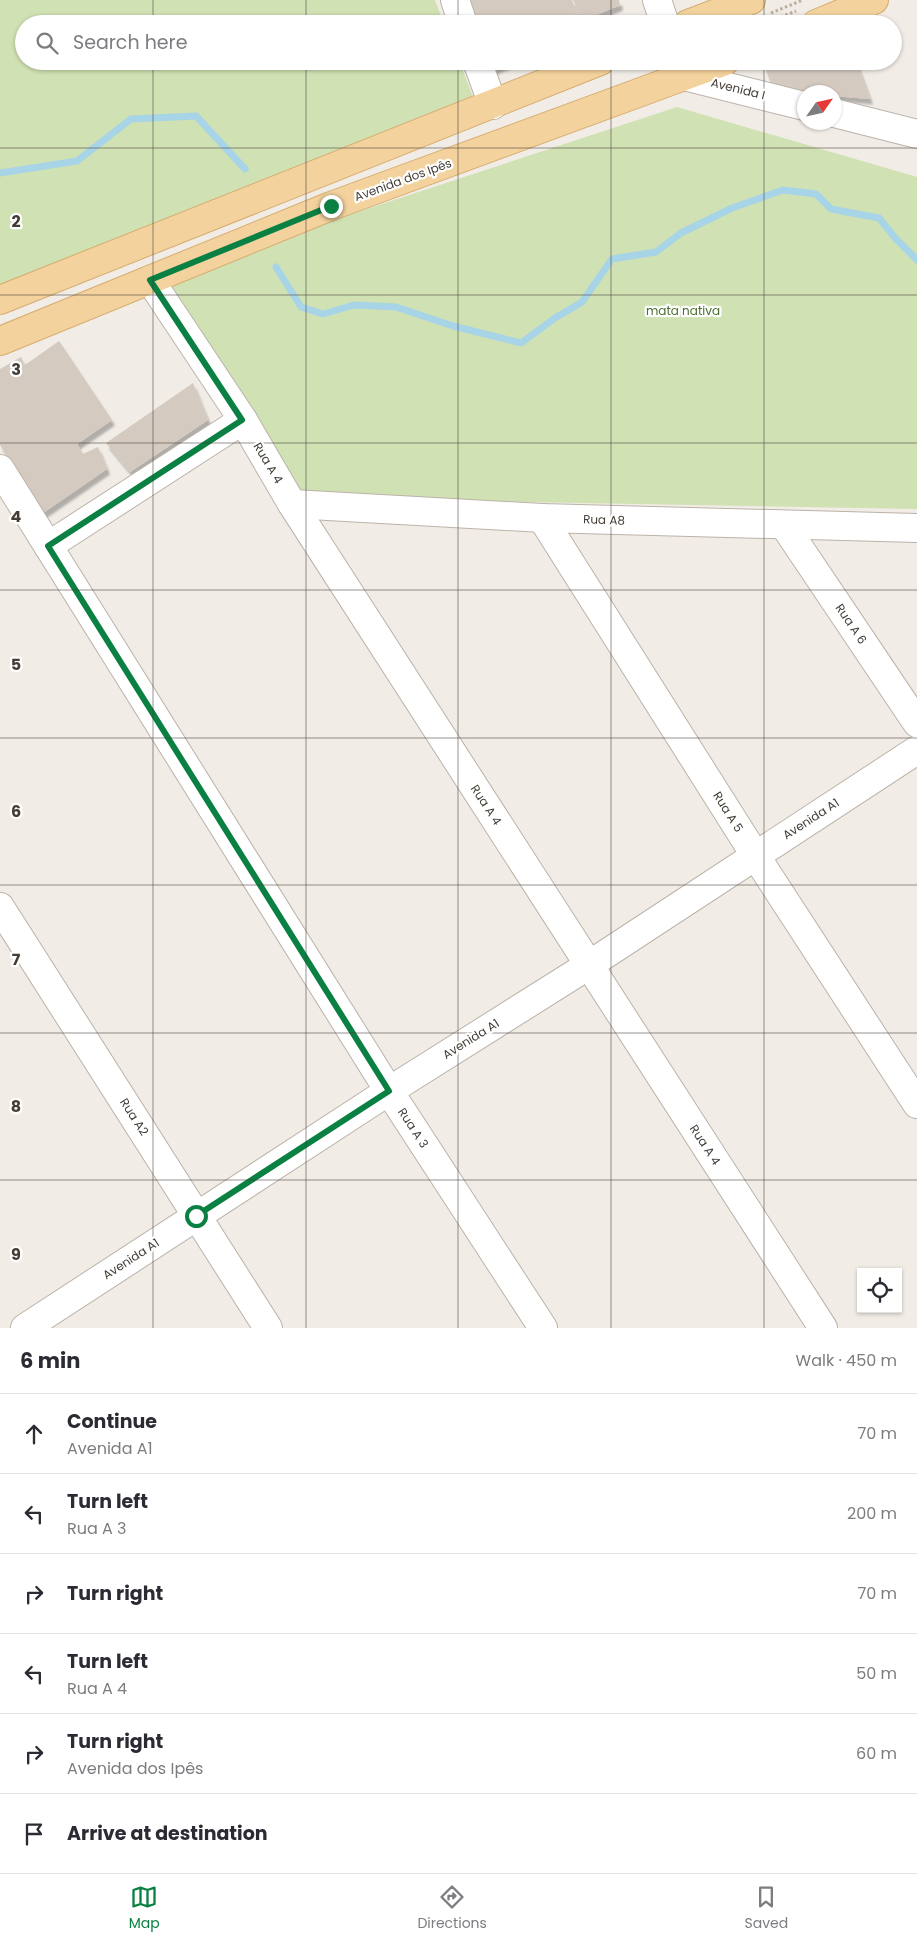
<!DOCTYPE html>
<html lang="en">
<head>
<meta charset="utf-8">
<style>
  body { margin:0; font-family:Poppins,sans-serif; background:#f2f2f3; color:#2b2b33 }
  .controls { position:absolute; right:15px; bottom:15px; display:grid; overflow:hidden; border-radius:0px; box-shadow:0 1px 4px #0004 }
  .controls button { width:45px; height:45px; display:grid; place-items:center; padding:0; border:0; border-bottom:1px solid #e1e1e2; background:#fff; color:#2b2b33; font:25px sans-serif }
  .compass { position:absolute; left:797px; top:85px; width:45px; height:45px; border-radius:50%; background:#fff; box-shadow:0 1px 4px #0004; rotate:56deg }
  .stop { position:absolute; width:15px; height:15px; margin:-11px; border:4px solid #0b8043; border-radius:50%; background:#fff }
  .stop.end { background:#0b8043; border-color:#fff; box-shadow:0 1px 5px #0008 }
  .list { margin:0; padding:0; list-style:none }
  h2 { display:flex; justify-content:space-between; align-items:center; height:65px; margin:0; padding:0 20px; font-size:21px }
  h2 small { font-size:16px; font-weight:400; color:#7c7c81 }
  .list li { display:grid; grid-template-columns:32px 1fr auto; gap:15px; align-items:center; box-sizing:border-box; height:80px; padding:0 20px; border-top:1px solid #e1e1e2 }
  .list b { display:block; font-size:19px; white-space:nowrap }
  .list p { margin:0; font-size:16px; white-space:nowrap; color:#7c7c81 }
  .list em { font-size:16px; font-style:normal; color:#7c7c81 }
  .icon { flex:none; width:28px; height:28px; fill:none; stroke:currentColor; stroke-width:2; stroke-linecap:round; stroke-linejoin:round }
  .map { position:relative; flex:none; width:917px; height:1328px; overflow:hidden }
  .search { position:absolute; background:#fff; box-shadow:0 1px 4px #0004; left:15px; right:15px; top:15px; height:55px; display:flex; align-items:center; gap:12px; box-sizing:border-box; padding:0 18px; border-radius:28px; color:#7c7c81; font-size:19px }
  .sheet { height:545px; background:#fff }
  nav { display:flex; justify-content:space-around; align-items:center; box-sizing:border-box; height:70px; border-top:1px solid #e1e1e2; background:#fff; font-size:14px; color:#7c7c81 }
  nav a { display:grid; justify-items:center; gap:2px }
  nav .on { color:#0b8043 }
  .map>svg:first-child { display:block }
</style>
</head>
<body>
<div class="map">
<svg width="917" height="1328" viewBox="0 0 917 1328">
  <defs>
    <filter id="shadow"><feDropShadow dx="3" dy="5.5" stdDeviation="1" flood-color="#0004"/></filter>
  </defs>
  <rect width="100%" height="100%" fill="#f1ece6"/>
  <g fill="#d0e1b3">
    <path d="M0,0H435L444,24H24V61H459L473,97L0,296Z"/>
    <path d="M677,107L917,177V509L292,498L160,277Z"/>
  </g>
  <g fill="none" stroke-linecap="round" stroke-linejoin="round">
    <g stroke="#a8d4e7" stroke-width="7">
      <path d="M0,173L77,161L131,119L196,116L245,169"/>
      <path d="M276,267L301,307L323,314L354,305L396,307L453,326L521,343L555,318L582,302L612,259L656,252L681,233L732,208L783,190L816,194L831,209L879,218L896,239L917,260"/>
    </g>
  </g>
  <g fill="#d4cac0" filter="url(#shadow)">
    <path d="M466,0H572L581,24H475Z"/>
    <path d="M573,0H619L620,5L582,21Z"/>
    <path d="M489,61H514L492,70Z"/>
    <path d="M781,61H856L870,99L834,96V92H806L772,86L765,68Z"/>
    <path d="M59,341L112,420L77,444L83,454L98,447L107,469L43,513L0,445V369L21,357L25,365Z"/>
    <path d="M193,383L208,420L130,472L106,443Z"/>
  </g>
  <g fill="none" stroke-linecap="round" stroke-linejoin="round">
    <g stroke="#bbb3aa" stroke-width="30">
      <g id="minor">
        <path d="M455,0L463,24"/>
        <path d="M657,0L665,24"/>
        <path d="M477,61L493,105"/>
        <path d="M681,61L688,77L804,106"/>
        <path d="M834,113L917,134"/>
        <path d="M150,280L243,420L292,504L823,1328"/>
        <path d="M0,469L389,1091L543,1328"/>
        <path d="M292,504L542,518L917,528"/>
        <path d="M542,518L755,855L917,1104"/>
        <path d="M784,525L917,723"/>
        <path d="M48,546L243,420"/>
        <path d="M0,907L268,1328"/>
        <path d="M25,1328L389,1091L589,965L917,750"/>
      </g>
    </g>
    <g stroke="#d6ad6f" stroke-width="30">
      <g id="major">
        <path d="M688,24L751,0"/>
        <path d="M816,24L874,0"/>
        <path d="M0,300L600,61"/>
        <path d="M0,341L331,206L725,61"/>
      </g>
    </g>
    <g stroke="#bbad9c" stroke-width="3" stroke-dasharray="2.5 2.5" stroke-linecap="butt">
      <path d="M771,13L803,0"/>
      <path d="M762,24L796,11"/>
    </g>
    <use href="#minor" stroke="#fff" stroke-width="28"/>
    <use href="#major" stroke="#f3d29d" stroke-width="28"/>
  </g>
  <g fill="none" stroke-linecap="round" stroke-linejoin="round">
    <path stroke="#0b8043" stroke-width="6" d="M196,1216L389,1091L48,546L242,420L150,280L331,206"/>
  </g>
  <path fill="none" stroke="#433d36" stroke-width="1" stroke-opacity="0.55" d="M153,0V24M306,0V24M458,0V24M611,0V24M764,0V24M153,61V1328M306,61V1328M458,61V1328M611,61V1328M764,61V1328M0,148H917M0,295H917M0,443H917M0,590H917M0,738H917M0,885H917M0,1033H917M0,1180H917"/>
  <g text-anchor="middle" stroke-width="4.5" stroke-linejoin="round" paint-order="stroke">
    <g font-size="12" fill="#433d36" stroke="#fff">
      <text transform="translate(738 89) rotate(14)" y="4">Avenida I</text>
      <text transform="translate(403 180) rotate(-20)" y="4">Avenida dos Ipês</text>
      <text transform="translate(268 463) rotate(59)" y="4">Rua A 4</text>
      <text transform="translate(604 520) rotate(2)" y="4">Rua A8</text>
      <text transform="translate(851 624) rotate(56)" y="4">Rua A 6</text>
      <text transform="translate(486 805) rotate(57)" y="4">Rua A 4</text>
      <text transform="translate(728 812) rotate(58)" y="4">Rua A 5</text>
      <text transform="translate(811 819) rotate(-33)" y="4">Avenida A1</text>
      <text transform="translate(471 1039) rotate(-32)" y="4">Avenida A1</text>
      <text transform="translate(134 1117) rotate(57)" y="4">Rua A2</text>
      <text transform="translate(413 1128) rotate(57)" y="4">Rua A 3</text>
      <text transform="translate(705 1145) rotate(57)" y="4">Rua A 4</text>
      <text transform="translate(131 1259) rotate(-33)" y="4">Avenida A1</text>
    </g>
    <g font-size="12" fill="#4d6e30" stroke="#fff">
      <text x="683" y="315">mata nativa</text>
    </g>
  </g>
  <g font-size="16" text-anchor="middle" font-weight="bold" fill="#433d36" stroke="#fff" stroke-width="4.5" stroke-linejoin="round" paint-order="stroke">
    <text x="16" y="227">2</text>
    <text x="16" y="375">3</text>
    <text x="16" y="522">4</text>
    <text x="16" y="670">5</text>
    <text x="16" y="817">6</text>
    <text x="16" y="965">7</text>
    <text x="16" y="1112">8</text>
    <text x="16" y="1260">9</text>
  </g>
</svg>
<div class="controls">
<button><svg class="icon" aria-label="locate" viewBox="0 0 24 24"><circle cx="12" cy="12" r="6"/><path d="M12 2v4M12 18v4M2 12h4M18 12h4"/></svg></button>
</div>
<svg class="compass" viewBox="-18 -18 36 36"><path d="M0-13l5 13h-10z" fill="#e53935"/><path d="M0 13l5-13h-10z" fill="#7c7c81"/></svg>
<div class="stop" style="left:196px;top:1216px"></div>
<div class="stop end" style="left:331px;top:206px"></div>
<div class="search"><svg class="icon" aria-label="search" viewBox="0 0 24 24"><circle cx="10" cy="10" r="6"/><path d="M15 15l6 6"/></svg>Search here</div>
</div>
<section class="sheet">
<h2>6 min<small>Walk · 450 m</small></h2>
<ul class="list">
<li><svg class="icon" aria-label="ahead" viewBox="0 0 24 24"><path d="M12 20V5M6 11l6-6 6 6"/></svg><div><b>Continue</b><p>Avenida A1</p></div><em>70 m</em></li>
<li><svg class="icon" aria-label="left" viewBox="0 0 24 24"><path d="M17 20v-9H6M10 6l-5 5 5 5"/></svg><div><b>Turn left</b><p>Rua A 3</p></div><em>200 m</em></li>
<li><svg class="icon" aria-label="right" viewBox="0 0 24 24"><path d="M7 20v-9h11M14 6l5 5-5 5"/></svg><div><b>Turn right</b></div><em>70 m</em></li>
<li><svg class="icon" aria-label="left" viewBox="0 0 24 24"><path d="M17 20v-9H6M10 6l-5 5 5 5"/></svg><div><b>Turn left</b><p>Rua A 4</p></div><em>50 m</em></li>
<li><svg class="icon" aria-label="right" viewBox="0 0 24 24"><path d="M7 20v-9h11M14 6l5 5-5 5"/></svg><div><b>Turn right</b><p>Avenida dos Ipês</p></div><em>60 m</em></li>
<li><svg class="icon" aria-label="arrive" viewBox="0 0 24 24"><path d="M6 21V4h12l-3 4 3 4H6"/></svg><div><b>Arrive at destination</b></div></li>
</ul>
</section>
<nav>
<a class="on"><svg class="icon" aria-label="map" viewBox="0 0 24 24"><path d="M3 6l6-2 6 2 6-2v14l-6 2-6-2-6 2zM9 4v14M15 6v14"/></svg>Map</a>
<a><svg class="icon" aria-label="directions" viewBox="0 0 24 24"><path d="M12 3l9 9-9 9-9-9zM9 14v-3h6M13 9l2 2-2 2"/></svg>Directions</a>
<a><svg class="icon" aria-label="saved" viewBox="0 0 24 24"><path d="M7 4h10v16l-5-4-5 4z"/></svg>Saved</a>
</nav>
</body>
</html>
